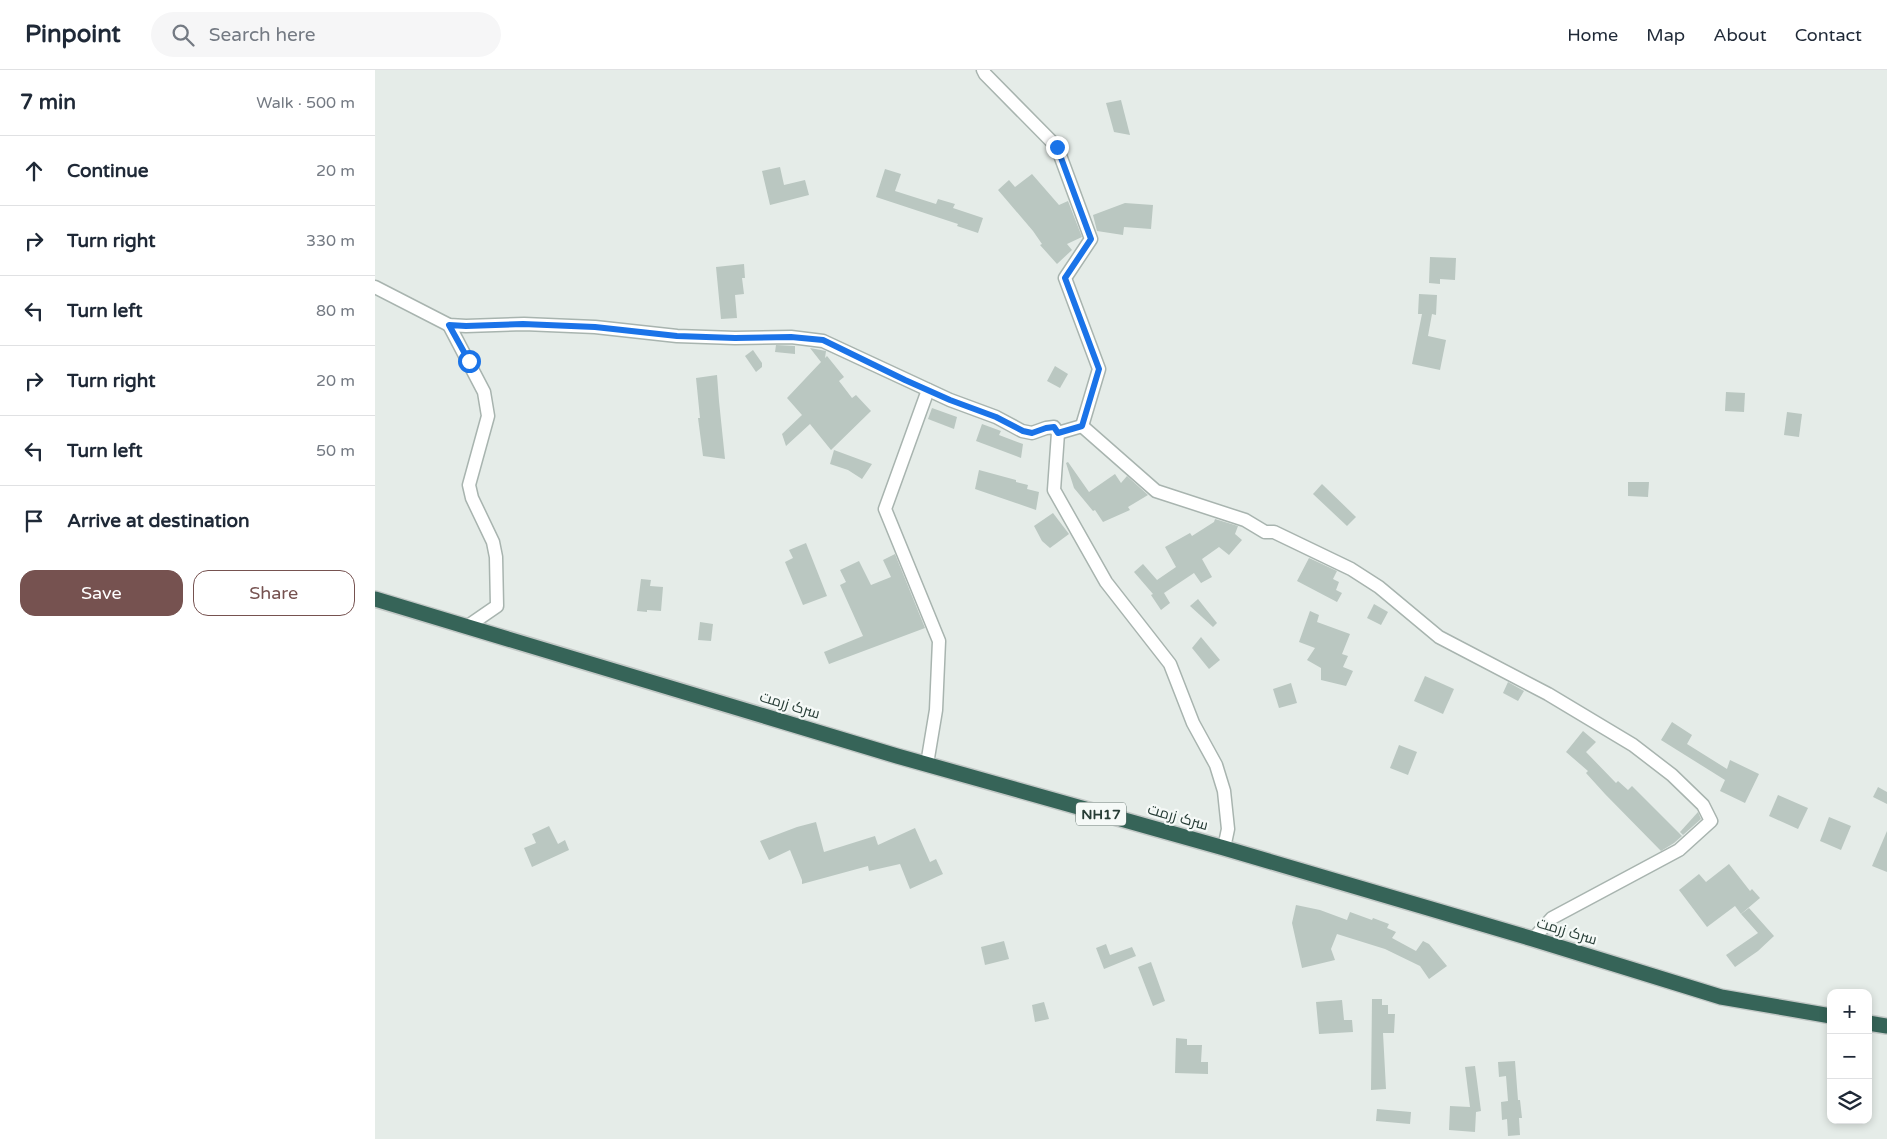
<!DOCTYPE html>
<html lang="en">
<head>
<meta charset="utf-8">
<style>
  body { margin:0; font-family:"Varela Round",Cairo,sans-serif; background:#f6f6f7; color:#1f2937 }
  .controls { position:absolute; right:15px; bottom:15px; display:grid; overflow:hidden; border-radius:10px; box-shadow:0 2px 8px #0003 }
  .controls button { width:45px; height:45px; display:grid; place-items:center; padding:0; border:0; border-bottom:1px solid #e0e1e3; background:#fff; color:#1f2937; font:25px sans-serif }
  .stop { position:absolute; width:15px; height:15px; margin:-11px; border:4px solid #1a73e8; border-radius:50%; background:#fff }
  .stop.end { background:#1a73e8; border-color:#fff; box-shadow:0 1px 5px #0008 }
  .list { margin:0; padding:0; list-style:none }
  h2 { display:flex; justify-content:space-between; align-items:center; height:65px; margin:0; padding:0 20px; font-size:21px }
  h2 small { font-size:16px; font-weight:400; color:#747a83 }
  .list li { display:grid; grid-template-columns:32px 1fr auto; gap:15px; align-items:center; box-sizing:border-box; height:70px; padding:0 20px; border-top:1px solid #e0e1e3 }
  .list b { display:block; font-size:19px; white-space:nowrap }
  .list em { font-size:16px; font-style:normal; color:#747a83 }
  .actions { display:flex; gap:10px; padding:15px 20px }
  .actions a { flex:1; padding:11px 0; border:1px solid #765250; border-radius:15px; text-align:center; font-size:18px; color:#765250 }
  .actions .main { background:#765250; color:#fff }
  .icon { flex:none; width:28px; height:28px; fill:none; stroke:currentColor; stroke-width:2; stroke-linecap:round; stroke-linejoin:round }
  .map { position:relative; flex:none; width:1512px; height:1069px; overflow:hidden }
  header { display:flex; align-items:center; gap:30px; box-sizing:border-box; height:70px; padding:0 25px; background:#fff; border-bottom:1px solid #e0e1e3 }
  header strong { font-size:24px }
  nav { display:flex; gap:28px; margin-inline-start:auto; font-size:18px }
  .search { width:350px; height:45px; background:#f6f6f7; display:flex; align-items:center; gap:12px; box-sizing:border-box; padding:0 18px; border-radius:28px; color:#747a83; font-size:19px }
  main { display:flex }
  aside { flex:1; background:#fff }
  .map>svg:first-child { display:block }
</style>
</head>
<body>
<header>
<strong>Pinpoint</strong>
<div class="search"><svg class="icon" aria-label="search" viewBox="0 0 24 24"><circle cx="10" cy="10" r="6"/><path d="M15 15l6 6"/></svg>Search here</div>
<nav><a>Home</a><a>Map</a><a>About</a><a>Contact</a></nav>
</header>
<main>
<aside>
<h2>7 min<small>Walk · 500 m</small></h2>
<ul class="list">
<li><svg class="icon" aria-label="ahead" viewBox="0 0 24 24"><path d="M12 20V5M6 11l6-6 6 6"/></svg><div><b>Continue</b></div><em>20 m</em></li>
<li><svg class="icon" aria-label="right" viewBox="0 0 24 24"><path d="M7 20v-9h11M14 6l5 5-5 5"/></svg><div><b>Turn right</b></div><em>330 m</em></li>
<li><svg class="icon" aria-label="left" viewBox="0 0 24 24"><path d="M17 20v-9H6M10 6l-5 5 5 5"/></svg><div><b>Turn left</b></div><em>80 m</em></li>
<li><svg class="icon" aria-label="right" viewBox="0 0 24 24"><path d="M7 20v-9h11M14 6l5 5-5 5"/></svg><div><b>Turn right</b></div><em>20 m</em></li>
<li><svg class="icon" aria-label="left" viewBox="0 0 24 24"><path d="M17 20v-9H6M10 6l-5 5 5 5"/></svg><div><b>Turn left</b></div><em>50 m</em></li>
<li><svg class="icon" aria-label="arrive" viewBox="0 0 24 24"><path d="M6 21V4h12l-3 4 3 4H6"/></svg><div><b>Arrive at destination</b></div></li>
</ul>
<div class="actions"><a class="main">Save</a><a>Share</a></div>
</aside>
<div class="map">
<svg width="1512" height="1069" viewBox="0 0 1512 1069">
  <rect width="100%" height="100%" fill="#e5ece8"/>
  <g fill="#bac7c1">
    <path d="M746,30L755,65L739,62L731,33Z"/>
    <path d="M405,97L409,115L430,110L434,125L395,135L387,101Z"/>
    <path d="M510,99L526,104L520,121L561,134L563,129L580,134L578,138L608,148L603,163L582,156L583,154L501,127Z"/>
    <path d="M657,104L684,135L693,131L707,167L692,174L697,180L682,194L665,175L667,174L658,161L623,120L634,110L640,117Z"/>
    <path d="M750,133L778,135L776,159L749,157L748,165L722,161L718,145Z"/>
    <path d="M1055,187L1081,188L1080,210L1065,209V214L1054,213Z"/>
    <path d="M369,194L370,208H367L369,224L360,225L362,248L346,249L341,197Z"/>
    <path d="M1044,224L1062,225L1061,245L1057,244L1053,266L1071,270L1065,300L1037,294L1047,244H1043Z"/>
    <path d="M401,275L420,276V284L400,282Z"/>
    <path d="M435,278L451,281L450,288L452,286L469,307L464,311L477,328L481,325L496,341L456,380L435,354L411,376L407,364L427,345L412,328L446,292Z"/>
    <path d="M378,280L387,293V297L381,302L370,286Z"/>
    <path d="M680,296L693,304L685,318L672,311Z"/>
    <path d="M342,305L344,331L350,389L328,386L323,348H325L321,308Z"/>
    <path d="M1351,322L1370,323L1369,342L1350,341Z"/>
    <path d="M557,338L582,347L579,359L553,349Z"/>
    <path d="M1412,342L1427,344L1424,367L1409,365Z"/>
    <path d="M607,354L626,361L624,365L648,374L646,388L601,371Z"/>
    <path d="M459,380L497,394L487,409L473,400L455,394Z"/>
    <path d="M693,392L714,422L740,404L746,413L752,406L773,425L753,437L755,440L728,452L720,440L718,441L699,418L691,393Z"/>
    <path d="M604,400L641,410V412L653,415L652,419L664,422L661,440L600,419Z"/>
    <path d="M1253,412H1274L1273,427L1253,426Z"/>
    <path d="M947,414L981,447L972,456L938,424Z"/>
    <path d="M678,443L694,464L675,478L667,471L659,456Z"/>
    <path d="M840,449L863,456L860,464L867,470L854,485L844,477L827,489L837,507L826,513L819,503L789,523L795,533L786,540L776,525L778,524L759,502L768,494L782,510L801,497L790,477L815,463L817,466L839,452Z"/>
    <path d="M431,473L452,526L428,535L410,492L418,488L414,480Z"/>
    <path d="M520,484L550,558L454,594L449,582L488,566L465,515L471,512L465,500L484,491L496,515L516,507L508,490Z"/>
    <path d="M934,488L962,501L958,509L964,512L961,520L967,523L962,532L922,511Z"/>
    <path d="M266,509L276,510L275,516L288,517L286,541L272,540V542L262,541Z"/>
    <path d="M823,529L842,553L838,557L815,536Z"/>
    <path d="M999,534L1013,542L1006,555L992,548Z"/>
    <path d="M935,541L944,545L942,552L975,564L967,584L973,586L968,597L978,601L971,616L946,610V598L932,590L940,578L924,572Z"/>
    <path d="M325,552L338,554L336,571L323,570Z"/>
    <path d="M826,567L845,590L834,599L817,578Z"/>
    <path d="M1050,606L1079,619L1068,644L1039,631Z"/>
    <path d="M1133,612L1149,621L1143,631L1128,623Z"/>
    <path d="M916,613L922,633L904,638L898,619Z"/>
    <path d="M1297,652L1317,665L1312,674L1352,699L1355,690L1384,704L1370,733L1345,721L1350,710L1286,670Z"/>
    <path d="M1208,661L1221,672L1211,682L1241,713L1243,711L1253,720L1257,716L1307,766L1299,773L1286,781L1230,724L1211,703L1213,701L1191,682Z"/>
    <path d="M1024,675L1042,682L1033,705L1015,698Z"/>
    <path d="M1503,717L1512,722V734L1498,727Z"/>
    <path d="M1403,725L1433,738L1423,759L1394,746Z"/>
    <path d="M1323,742L1326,749L1308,765L1305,762Z"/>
    <path d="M1454,747L1476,756L1466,780L1445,771Z"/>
    <path d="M441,752L449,782L500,766L503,775L540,758L555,792L561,789L568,804L535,819L525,794L494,801L493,796L427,814V810L415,780L394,790L385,771L422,757Z"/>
    <path d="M174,756L183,774L190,770L194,780L157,797L149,778L161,773L157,764Z"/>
    <path d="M1512,761V802L1497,796Z"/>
    <path d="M1354,794L1375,821L1377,819L1385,828L1366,844L1360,836L1332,857L1304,820L1324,804L1331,812Z"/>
    <path d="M921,835L945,840L972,850L975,842L997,850L998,848L1014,854L1012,858L1021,862L1017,868L1041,881L1048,871L1054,874L1072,896L1054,909L1045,896L1010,879L962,864L956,879L960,890L927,898L917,853Z"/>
    <path d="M1374,838L1399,866L1383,881L1360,897L1351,885L1383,863L1366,844Z"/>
    <path d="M629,871L634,889L610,895L606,877Z"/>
    <path d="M731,874L735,885L757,877L761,886L729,899L721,878Z"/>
    <path d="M776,892L790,931L778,936L763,897Z"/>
    <path d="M997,929H1007V935H1013V944H1020L1019,963H1008L1011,1019L996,1020Z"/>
    <path d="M967,930L969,950H977L978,962L944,964L941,932Z"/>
    <path d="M669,932L674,949L660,952L657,935Z"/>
    <path d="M801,968L812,969V975H827L826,992H833V1004L800,1003Z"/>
    <path d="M1140,991L1143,1030H1145L1147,1048H1144L1145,1065L1133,1066L1132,1049L1127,1050L1126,1032L1133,1031L1131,1006L1124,1007L1123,992Z"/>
    <path d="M1100,996L1106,1041L1101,1042L1100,1062L1074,1060L1075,1036L1095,1037L1090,997Z"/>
    <path d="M1002,1039L1036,1042L1035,1054L1001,1051Z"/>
  </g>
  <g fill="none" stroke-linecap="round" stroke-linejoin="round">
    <g stroke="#a8b4af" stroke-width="15">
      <g id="street">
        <path d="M608,0L610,4L682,77L716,169L690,208L724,299L707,356"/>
        <path d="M0,217L74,255L91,256L149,254L220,257L302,266L360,268L416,267L448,271L575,330L621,347L647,361L657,363L671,358L679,357L683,363L679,420L731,512L795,594L818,653L841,695L849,721L853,759L849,778"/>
        <path d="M74,255L109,322L113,346L94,415L97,428L118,472L121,487L122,536L93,556"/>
        <path d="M707,356L781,421L870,450L890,462H899L976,499L1004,517L1064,567L1173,624L1258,675L1297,705L1328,735L1336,751L1304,780L1177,848L1158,869"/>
        <path d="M683,363L707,356"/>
        <path d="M552,694L561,640L564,571L510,439L553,320"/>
      </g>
    </g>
    <g stroke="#c2c8c6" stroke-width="18">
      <g id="highway">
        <path d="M0,529L522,686L849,778L1158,869L1346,927L1456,946"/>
        <path d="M1493,953L1512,956"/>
      </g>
    </g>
    <use href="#street" stroke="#fff" stroke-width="12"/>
    <use href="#highway" stroke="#366458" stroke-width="15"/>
  </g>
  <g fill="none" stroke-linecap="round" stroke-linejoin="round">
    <path stroke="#1a73e8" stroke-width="6" d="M94,291L74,255L91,256L148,254L220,257L302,266L360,268L416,267L448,270L530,310L575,330L621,347L648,361L657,363L671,358L679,357L683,363L707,356L724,299L690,208L716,169L682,77"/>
  </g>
  <g text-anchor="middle" stroke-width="4.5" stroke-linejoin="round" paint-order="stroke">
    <rect fill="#f5f9f7" stroke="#64756f" stroke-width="1" x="701" y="732.5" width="50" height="23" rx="4"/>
    <g font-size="14" font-weight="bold" fill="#263c35">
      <text x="726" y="749">NH17</text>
    </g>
    <g font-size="15" fill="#263c35" stroke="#f5f9f7">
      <text transform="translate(415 635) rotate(17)" y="5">سرک زرمت</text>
      <text transform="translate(803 747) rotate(16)" y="5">سرک زرمت</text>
      <text transform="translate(1192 861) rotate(17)" y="5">سرک زرمت</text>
    </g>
  </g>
</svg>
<div class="controls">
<button>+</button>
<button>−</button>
<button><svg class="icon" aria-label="layers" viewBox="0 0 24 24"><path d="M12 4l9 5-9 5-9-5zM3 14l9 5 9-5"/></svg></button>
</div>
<div class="stop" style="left:94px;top:291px"></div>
<div class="stop end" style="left:682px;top:77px"></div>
</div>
</main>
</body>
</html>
